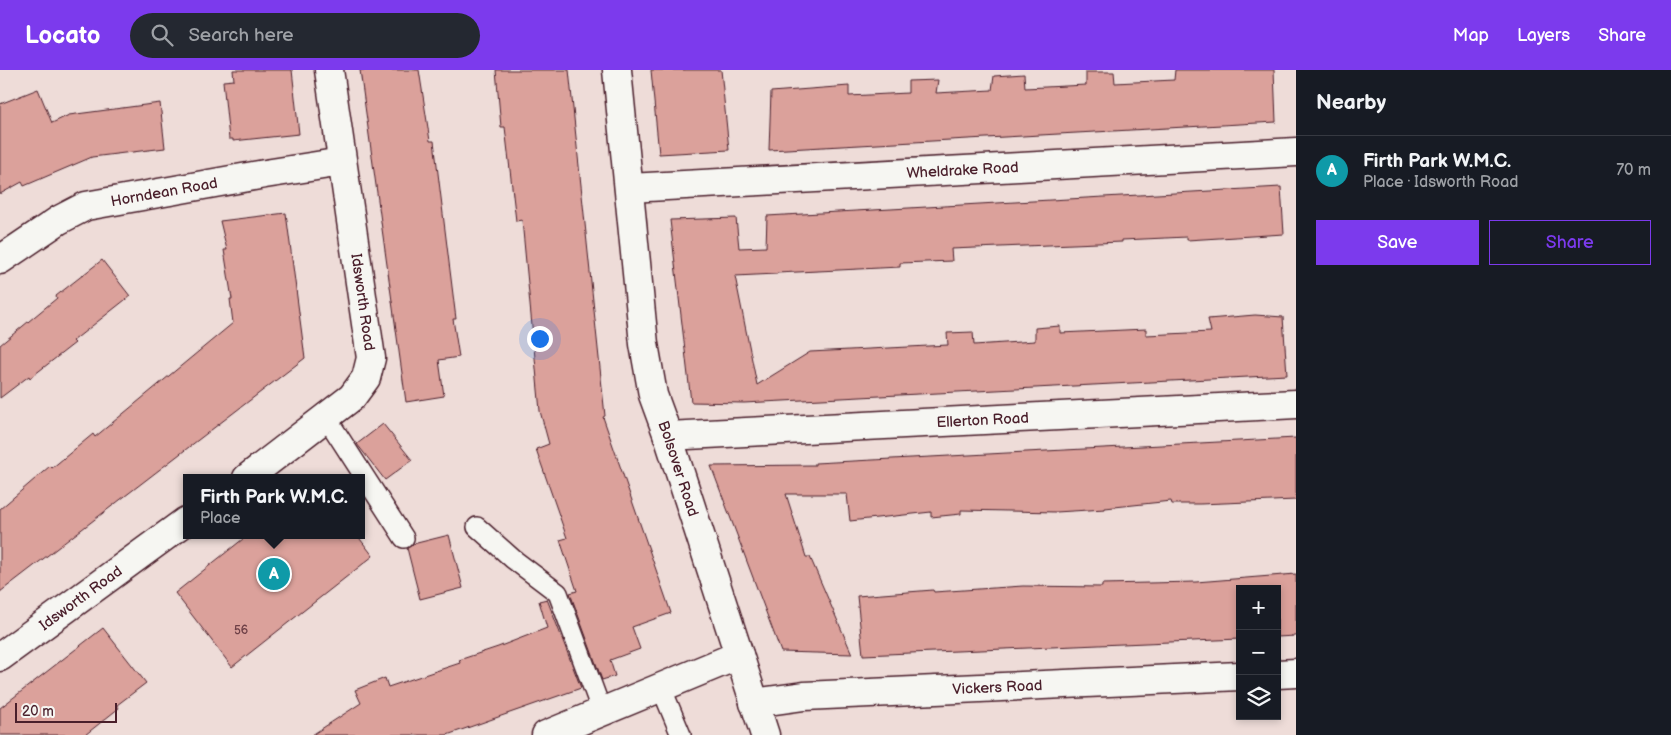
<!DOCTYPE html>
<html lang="en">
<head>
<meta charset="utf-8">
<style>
  body { margin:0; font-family:"Balsamiq Sans",sans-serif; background:#242831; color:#f1f3f6 }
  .controls { position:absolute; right:15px; bottom:15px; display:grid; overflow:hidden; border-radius:0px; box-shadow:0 2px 8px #0003 }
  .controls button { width:45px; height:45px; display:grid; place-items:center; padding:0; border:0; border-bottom:1px solid #363941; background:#171b24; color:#f1f3f6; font:25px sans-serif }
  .scale { position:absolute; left:15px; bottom:12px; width:102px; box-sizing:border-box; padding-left:5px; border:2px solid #4a1f2b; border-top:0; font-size:14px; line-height:18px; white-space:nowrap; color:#4a1f2b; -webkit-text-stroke:4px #f6f6f2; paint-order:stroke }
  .you { position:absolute; left:539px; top:268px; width:18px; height:18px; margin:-12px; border:4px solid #fff; border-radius:50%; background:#1a73e8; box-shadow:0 0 0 8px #1a73e833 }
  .badge { display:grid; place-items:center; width:32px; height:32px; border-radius:50%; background:#7c3aed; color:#fff; font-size:16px; font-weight:700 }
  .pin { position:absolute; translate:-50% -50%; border:2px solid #fff; box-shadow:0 1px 5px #0006 }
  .popup { position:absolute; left:183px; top:404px; width:182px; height:65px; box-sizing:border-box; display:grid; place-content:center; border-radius:0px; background:#171b24; filter:drop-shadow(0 1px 4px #0005); font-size:16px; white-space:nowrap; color:#9ea1a6 }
  .popup b { font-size:19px; color:#f1f3f6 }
  .popup::after { content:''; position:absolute; left:50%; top:100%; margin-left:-10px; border:10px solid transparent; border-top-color:#171b24 }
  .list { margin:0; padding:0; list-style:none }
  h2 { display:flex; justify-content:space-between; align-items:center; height:65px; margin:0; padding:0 20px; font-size:21px }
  h2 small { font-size:16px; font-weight:400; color:#9ea1a6 }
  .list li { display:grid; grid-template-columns:32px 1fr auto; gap:15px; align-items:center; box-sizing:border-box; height:70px; padding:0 20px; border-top:1px solid #363941 }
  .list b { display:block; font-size:19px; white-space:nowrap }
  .list p { margin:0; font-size:16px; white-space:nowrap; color:#9ea1a6 }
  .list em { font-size:16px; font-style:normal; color:#9ea1a6 }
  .actions { display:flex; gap:10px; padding:15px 20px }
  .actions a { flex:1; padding:11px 0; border:1px solid #7c3aed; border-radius:0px; text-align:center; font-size:18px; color:#7c3aed }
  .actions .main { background:#7c3aed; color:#fff }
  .icon { flex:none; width:28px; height:28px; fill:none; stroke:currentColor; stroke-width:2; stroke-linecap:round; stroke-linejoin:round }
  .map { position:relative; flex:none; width:1296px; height:665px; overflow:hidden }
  header { display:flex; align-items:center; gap:30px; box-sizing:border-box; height:70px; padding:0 25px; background:#7c3aed; color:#fff }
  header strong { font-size:24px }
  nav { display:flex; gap:28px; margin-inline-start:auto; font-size:18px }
  .search { width:350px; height:45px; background:#242831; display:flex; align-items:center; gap:12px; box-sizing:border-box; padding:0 18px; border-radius:28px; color:#9ea1a6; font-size:19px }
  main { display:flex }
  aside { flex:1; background:#171b24 }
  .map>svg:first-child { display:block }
</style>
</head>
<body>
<header>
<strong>Locato</strong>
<div class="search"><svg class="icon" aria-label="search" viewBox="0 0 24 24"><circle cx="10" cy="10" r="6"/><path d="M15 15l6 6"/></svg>Search here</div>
<nav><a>Map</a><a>Layers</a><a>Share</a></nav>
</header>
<main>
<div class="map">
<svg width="1296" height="665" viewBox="0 0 1296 665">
  <rect width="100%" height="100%" fill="#eedcd8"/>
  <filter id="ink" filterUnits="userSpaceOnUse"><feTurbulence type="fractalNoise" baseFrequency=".02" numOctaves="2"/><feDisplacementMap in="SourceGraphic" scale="10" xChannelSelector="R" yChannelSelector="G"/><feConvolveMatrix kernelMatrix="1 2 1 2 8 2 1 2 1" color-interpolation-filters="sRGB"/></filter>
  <g filter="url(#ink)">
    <g fill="#dba19b" stroke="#4a1f2b">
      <path d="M233,0H292L299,64L233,71V69H229L223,11L234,10Z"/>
      <path d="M360,0H419L430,71H434L456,249H453L459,287L439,290L444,326L406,332Z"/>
      <path d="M496,0H569L605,346L603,347L671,543L632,557L640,579L610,590L615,606L602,610L570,523L577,521L560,470L567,468L536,379L549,374L540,341L522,150L516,151L505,57H501Z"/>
      <path d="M651,0H721L729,80L659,84Z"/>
      <path d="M1175,0H1274L1276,52L769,80L771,22L849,16V26L908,23V11L938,10L936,23L992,20L994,6L1024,4L1025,18L1086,15V2H1114L1115,13L1174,10Z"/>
      <path d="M38,19L52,53L69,45L160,33L165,78L92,87L24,116L22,112L0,124V34Z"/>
      <path d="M1281,117L1284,164L1187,170V167L1122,170V172L951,179L952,191L900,193V197L777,203V204L735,206L757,315L810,282L948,275L947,263L973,262L974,275L1035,271V258L1060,256V263L1146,259V265L1211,262L1208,249L1255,245L1283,247L1287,305L744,333L691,332L670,150L736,148L739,178L766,177L767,146Z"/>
      <path d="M286,143L305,288L0,522V439L50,396L52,398L93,364L95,367L233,253L230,229H232L224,180H227L220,151Z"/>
      <path d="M102,190L130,226L73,271L75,273L30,308L29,306L0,328V275L57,228L56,226Z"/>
      <path d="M383,354L412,390L385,410L357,374Z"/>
      <path d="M1296,368V430L1200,434H1172L1171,431L1105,438V439L1056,442L961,440V444L931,447V442L850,451L847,424H786L806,487H810L852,584L781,582L711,396L815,395V393Z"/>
      <path d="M248,465H357L373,486L232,597L175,523Z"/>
      <path d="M449,465L463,518L420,529L407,478L413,474Z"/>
      <path d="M1296,504V566L1277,567V519H1240V569L863,585L857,526L933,520L934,522L1023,516L1102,517V514L1196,512Z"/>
      <path d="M547,529L581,618L447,665H312L361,633L355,620L385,608L388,617L460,593L459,590L498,577L547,558L539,531Z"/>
      <path d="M103,558L146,613L117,635L119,638L85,665H0V638Z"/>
    </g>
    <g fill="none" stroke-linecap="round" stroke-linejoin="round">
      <g stroke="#4a1f2b" stroke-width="22">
        <g id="service">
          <path d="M326,347L404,468"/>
          <path d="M477,457L513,489L558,523L602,642"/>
          <path d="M661,617L681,665"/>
        </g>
      </g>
      <g stroke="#4a1f2b" stroke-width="31">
        <g id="minor">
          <path id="s1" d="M617,0L644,274L653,325L668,366L765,665"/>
          <path id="s2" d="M629,118L1296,82"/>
          <path id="s3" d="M0,190L59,150L86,136L265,104L342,92"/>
          <path id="s4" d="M668,366L1296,334"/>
          <path d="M247,408L352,327L366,308L371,288L329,0"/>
          <path id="s5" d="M0,587L186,451"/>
          <path d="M1277,604L1296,603"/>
          <path id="s6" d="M754,633L804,626L1240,606"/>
          <path d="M546,665L739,585"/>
        </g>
      </g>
      <use href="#service" stroke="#f6f6f2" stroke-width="19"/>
      <use href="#minor" stroke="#f6f6f2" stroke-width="28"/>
    </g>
  </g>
  <g text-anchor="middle" stroke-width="5" stroke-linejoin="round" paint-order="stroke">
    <g font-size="12" fill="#6e4047">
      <text x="241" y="564">56</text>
    </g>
    <g font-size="15" fill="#4a1f2b" stroke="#f6f6f2">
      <text dy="5" stroke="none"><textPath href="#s2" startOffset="334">Wheldrake Road</textPath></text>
      <text dy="5" stroke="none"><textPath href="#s3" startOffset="181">Horndean Road</textPath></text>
      <text transform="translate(363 232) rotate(82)" y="5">Idsworth Road</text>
      <text dy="5" stroke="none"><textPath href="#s4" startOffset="315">Ellerton Road</textPath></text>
      <text dy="5" stroke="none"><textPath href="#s1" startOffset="405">Bolsover Road</textPath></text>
      <text dy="5" stroke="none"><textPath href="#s5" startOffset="100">Idsworth Road</textPath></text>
      <text dy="5" stroke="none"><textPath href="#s6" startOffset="244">Vickers Road</textPath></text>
    </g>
  </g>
</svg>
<div class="controls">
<button>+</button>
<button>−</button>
<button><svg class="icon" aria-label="layers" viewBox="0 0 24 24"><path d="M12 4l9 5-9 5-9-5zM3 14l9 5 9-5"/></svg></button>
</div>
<div class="scale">20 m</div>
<div class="you"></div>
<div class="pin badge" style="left:274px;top:504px;background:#0f9aa8">A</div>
<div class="popup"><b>Firth Park W.M.C.</b>Place</div>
</div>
<aside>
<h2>Nearby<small></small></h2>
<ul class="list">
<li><span class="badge" style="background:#0f9aa8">A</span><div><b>Firth Park W.M.C.</b><p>Place · Idsworth Road</p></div><em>70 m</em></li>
</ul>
<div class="actions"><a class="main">Save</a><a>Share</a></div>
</aside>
</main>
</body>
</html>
